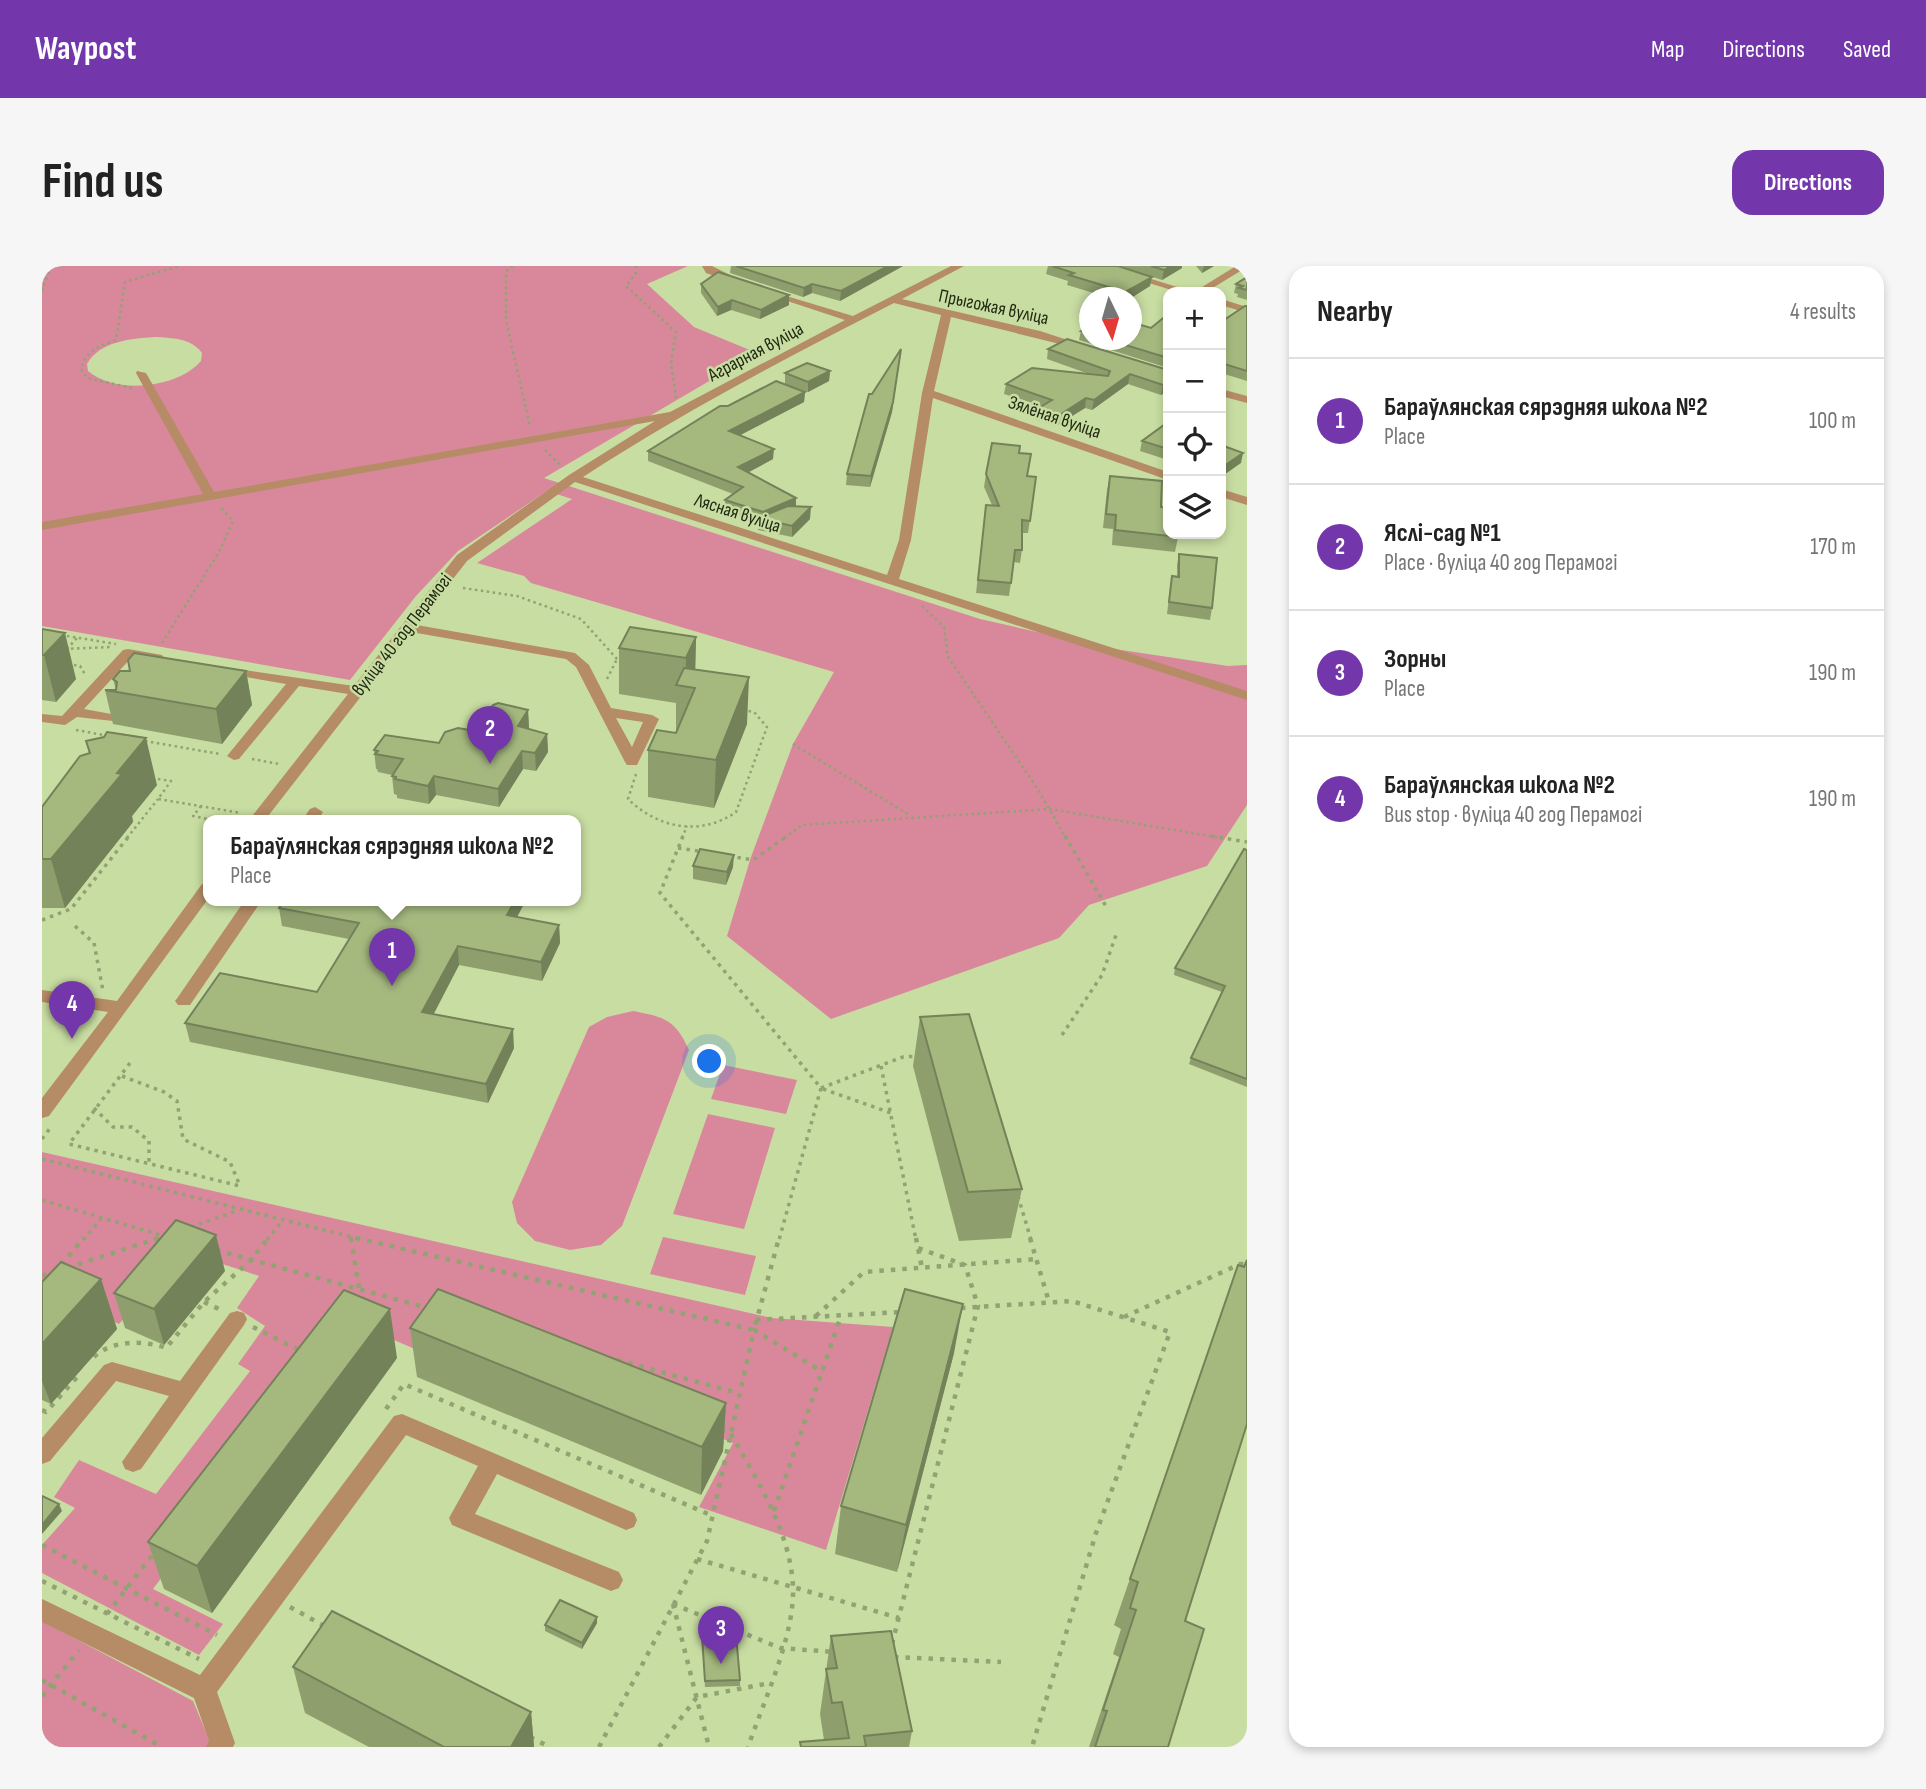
<!DOCTYPE html>
<html lang="en">
<head>
<meta charset="utf-8">
<style>
  body { margin:0; font-family:"Sofia Sans Condensed",sans-serif; background:#f6f6f6; color:#222 }
  .controls { position:absolute; right:21px; top:21px; display:grid; overflow:hidden; border-radius:14px; box-shadow:0 4px 10px #0003 }
  .controls button { width:63px; height:63px; display:grid; place-items:center; padding:0; border:0; border-bottom:2px solid #e0e0e0; background:#fff; color:#222; font:35px sans-serif }
  .compass { position:absolute; left:1037px; top:21px; width:63px; height:63px; border-radius:50%; background:#fff; box-shadow:0 4px 10px #0003; rotate:175deg }
  .you { position:absolute; left:668px; top:796px; width:24px; height:24px; margin:-18px; border:5px solid #fff; border-radius:50%; background:#1a73e8; box-shadow:0 0 0 10px #1a73e833 }
  .badge { display:grid; place-items:center; width:46px; height:46px; border-radius:50%; background:#7336ab; color:#fff; font-size:23px; font-weight:700 }
  .pin { position:absolute; translate:-50% -58px; filter:drop-shadow(0 2px 4px #0008) }
  .pin::after { content:''; position:absolute; top:37px; width:24px; height:21px; background:inherit; clip-path:polygon(0 0,100% 0,50% 100%) }
  .popup { position:absolute; left:161px; top:549px; width:378px; height:91px; box-sizing:border-box; display:grid; place-content:center; border-radius:14px; background:#fff; filter:drop-shadow(0 2px 5px #0005); font-size:23px; white-space:nowrap; color:#767676 }
  .popup b { font-size:26px; color:#222 }
  .popup::after { content:''; position:absolute; left:50%; top:100%; margin-left:-14px; border:14px solid transparent; border-top-color:#fff }
  .list { margin:0; padding:0; list-style:none }
  h2 { display:flex; justify-content:space-between; align-items:center; height:91px; margin:0; padding:0 28px; font-size:30px }
  h2 small { font-size:23px; font-weight:400; color:#767676 }
  .list li { display:grid; grid-template-columns:46px 1fr auto; gap:21px; align-items:center; box-sizing:border-box; height:126px; padding:0 28px; border-top:2px solid #e0e0e0 }
  .list b { display:block; font-size:26px; white-space:nowrap }
  .list p { margin:0; font-size:23px; white-space:nowrap; color:#767676 }
  .list em { font-size:23px; font-style:normal; color:#767676 }
  .icon { flex:none; width:38px; height:38px; fill:none; stroke:currentColor; stroke-width:2; stroke-linecap:round; stroke-linejoin:round }
  .map { position:relative; flex:none; width:1205px; height:1481px; overflow:hidden; border-radius:21px }
  header { display:flex; align-items:center; gap:42px; box-sizing:border-box; height:98px; padding:0 35px; background:#7336ab; color:#fff }
  header strong { font-size:33px }
  nav { display:flex; gap:38px; margin-inline-start:auto; font-size:24px }
  .intro { display:flex; align-items:center; justify-content:space-between; box-sizing:border-box; height:168px; padding:0 42px }
  h1 { margin:0; font-size:49px }
  .button { padding:18px 32px; border-radius:21px; background:#7336ab; color:#fff; font-size:24px; font-weight:700 }
  main { display:flex; gap:42px; padding:0 42px }
  aside { flex:1; background:#fff; border-radius:21px; box-shadow:0 4px 10px #0003 }
  .map>svg:first-child { display:block }
</style>
</head>
<body>
<header>
<strong>Waypost</strong>
<nav><a>Map</a><a>Directions</a><a>Saved</a></nav>
</header>
<div class="intro"><h1>Find us</h1><a class="button">Directions</a></div>
<main>
<div class="map">
<svg width="1205" height="1481" viewBox="0 0 1205 1481">
  <rect width="100%" height="100%" fill="#c8dda2"/>
  <g fill="#d9889c" fill-rule="evenodd">
    <path d="M0,0H646L605,18L652,61L715,87L502,212L938,353L1066,382L1186,400L1205,399V539L1165,600L1047,639L1017,672L789,753L685,670L709,591L751,478L792,406L489,317L482,310L435,297L530,233L505,225L416,285L374,330L308,414L0,360ZM112,71C130,72 149,72 160,87L159,95C136,122 74,129 46,105L45,98C58,75 88,73 112,71Z"/>
    <path d="M591,745C622,751 633,753 647,784L580,960L559,979L528,984L493,975L475,957L470,936L547,761L565,751Z"/>
    <path d="M681,799L755,814L744,848L669,833Z"/>
    <path d="M666,848L733,862L702,963L631,948Z"/>
    <path d="M0,886L730,1052L851,1061L784,1284L657,1241L691,1177L392,1055L373,1083L312,1057L111,1323L181,1358L157,1389L0,1307V1279L33,1242L12,1231L37,1194L114,1228L208,1105L196,1098L223,1060L195,1042L217,1010L141,985L77,1058L33,1039L0,1075Z"/>
    <path d="M621,971L714,990L703,1029L608,1008Z"/>
    <path d="M0,1355L151,1435L169,1478L167,1481H0Z"/>
  </g>
  <g fill="none" stroke-linecap="round" stroke-linejoin="round">
    <g stroke="#91a273" stroke-width="2.5" stroke-dasharray="2.5 3.5" stroke-linecap="butt">
      <path d="M471,0L464,5V54L488,161"/>
      <path d="M594,0V7L584,20L634,66L629,98L634,132"/>
      <path d="M0,25L9,0"/>
      <path d="M90,122L45,112L39,103C44,84 57,80 74,74L83,16L137,0"/>
      <path d="M503,184L520,201"/>
      <path d="M421,322L475,330L539,353L575,393L581,394"/>
      <path d="M880,340L902,361L906,391L997,525L1024,572"/>
      <path d="M19,369L74,378"/>
      <path d="M120,377L177,286L191,255L179,242"/>
      <path d="M23,383L68,381"/>
      <path d="M25,383L35,372"/>
      <path d="M26,398L38,400L44,410"/>
      <path d="M565,413L575,393"/>
      <path d="M34,464L67,470"/>
      <path d="M103,475L178,488"/>
      <path d="M751,478L869,550"/>
      <path d="M210,493L237,498"/>
      <path d="M594,508L586,533C616,562 658,571 694,546L725,461L712,446L701,444"/>
      <path d="M110,512L129,515L116,533L199,547"/>
      <path d="M159,540L151,550L171,554"/>
      <path d="M85,572L116,533"/>
      <path d="M640,572L645,560"/>
      <path d="M742,572L760,559L1008,543L1179,572"/>
    </g>
    <g stroke="#91a273" stroke-width="3.5" stroke-dasharray="3.5 5" stroke-linecap="butt">
      <path d="M641,570L618,627L779,822L737,974"/>
      <path d="M1023,570L1065,642"/>
      <path d="M1169,570L1205,576"/>
      <path d="M636,582L662,586"/>
      <path d="M687,590L711,594L745,570"/>
      <path d="M0,654L29,643L87,570"/>
      <path d="M33,660L52,677L61,725"/>
      <path d="M1020,769L1060,709L1074,669"/>
      <path d="M88,797L27,878L198,920"/>
      <path d="M839,800L874,974"/>
      <path d="M80,810L122,826L135,835L141,873L188,896L198,920"/>
      <path d="M779,822L861,791L876,790"/>
      <path d="M781,823L849,847"/>
      <path d="M52,842L71,861H90L107,875V896"/>
      <path d="M0,873L9,861"/>
      <path d="M0,893L322,974"/>
      <path d="M976,930L989,974"/>
      <path d="M0,934L122,970"/>
      <path d="M149,961L197,944"/>
      <path d="M309,971V974"/>
      <path d="M41,974L59,953"/>
      <path d="M112,974L121,971"/>
      <path d="M225,974L240,955"/>
    </g>
    <g stroke="#91a273" stroke-width="4.5" stroke-dasharray="4.5 7" stroke-linecap="butt">
      <path d="M309,972L317,1023L310,1032"/>
      <path d="M314,972L712,1064L737,972"/>
      <path d="M874,972L880,1002"/>
      <path d="M988,972L1007,1036"/>
      <path d="M174,984L386,1042"/>
      <path d="M19,999L42,972"/>
      <path d="M25,1002L117,972"/>
      <path d="M0,1010L11,1006"/>
      <path d="M162,1036L179,1044"/>
      <path d="M919,1042L1030,1035L1128,1066L1054,1267L990,1481"/>
      <path d="M774,1050L822,1006L995,993"/>
      <path d="M1082,1051L1198,998H1205"/>
      <path d="M714,1054L859,1046"/>
      <path d="M211,1061L257,1084"/>
      <path d="M52,1091C69,1074 102,1074 124,1082L162,1036L209,994L226,972"/>
      <path d="M575,1094L696,1127"/>
      <path d="M344,1143L362,1118L671,1250"/>
      <path d="M0,1144L4,1146L36,1110"/>
      <path d="M679,1163L688,1166C714,1213 748,1264 751,1320C753,1370 722,1434 706,1481"/>
      <path d="M732,1245L799,1050"/>
      <path d="M0,1279L175,1369"/>
      <path d="M655,1293L857,1352"/>
      <path d="M0,1315L157,1393"/>
      <path d="M631,1338L738,1382L792,1386"/>
      <path d="M631,1338L667,1481"/>
      <path d="M248,1341L284,1361"/>
      <path d="M65,1348L112,1287"/>
      <path d="M850,1378L936,1040L923,999L876,982"/>
      <path d="M852,1391L959,1396"/>
      <path d="M0,1414L120,1481"/>
      <path d="M0,1430L37,1384"/>
      <path d="M488,1471L508,1481"/>
      <path d="M557,1481L665,1275L712,1064L781,1106"/>
      <path d="M617,1481L655,1431L728,1417"/>
    </g>
    <g fill="#b58c66" fill-rule="evenodd">
      <path d="M660,0H670L700,15L695,18L664,7Z"/>
      <path d="M909,0H922L860,33L998,65L1047,81L1042,84L909,51L892,125L1126,206V214L891,132L869,274L857,313L1205,425V434L533,216L425,295L375,359L533,387L547,399L569,442L610,449L617,453L595,499H585L583,496L534,401L524,393L369,366L223,554H207L306,428L257,420L197,493L192,494L185,490L244,418L175,406V400L312,420L415,289L527,209L613,155L0,264V256L161,228L94,107L95,105L104,107L172,226L628,146L803,54L721,27V23L811,50ZM852,37L899,49L880,127L857,274L845,309L541,211C641,146 746,91 852,37ZM574,452L601,456L590,481Z"/>
      <path d="M1052,0H1068L1151,26H1136Z"/>
      <path d="M1194,0L1205,1L1164,26H1152Z"/>
      <path d="M1179,33L1205,41V47L1179,39Z"/>
      <path d="M1179,123L1205,130V137L1179,130Z"/>
      <path d="M1179,223L1205,231V239L1179,231Z"/>
      <path d="M86,383L120,389L122,392L115,396L89,392L42,443L80,450V456L35,451L23,459L0,456V448L20,450L81,384Z"/>
      <path d="M273,541L281,546L276,554H260L268,543Z"/>
      <path d="M166,617V633L7,850L0,852V832L66,746L0,736V724L75,735L160,618Z"/>
      <path d="M203,634H220L148,739H136L133,735L136,731Z"/>
      <path d="M195,1045L202,1047L205,1053L202,1059L99,1203L91,1206L83,1203L80,1196L127,1130L74,1115L8,1195L0,1198V1172L62,1099L70,1096L138,1115L188,1047Z"/>
      <path d="M360,1148L592,1247L595,1254L592,1261L584,1264L455,1208L433,1248L577,1306L581,1314L577,1322L569,1325L410,1259L407,1252L436,1200L364,1169L175,1426L193,1477L191,1481H164L167,1475L152,1432L0,1356V1333L158,1409L352,1150Z"/>
    </g>
  </g>
  <g fill="#8e9f6d">
    <path d="M689,0H861L798,35L770,27L761,31L688,7Z"/>
    <path d="M1006,0H1076L1108,20L1089,32H1068L1025,19L1026,15L1004,8Z"/>
    <path d="M1077,0H1140V2L1120,14Z"/>
    <path d="M1154,0H1172L1160,7Z"/>
    <path d="M1205,11V34L1195,31L1196,28L1192,27L1194,18Z"/>
    <path d="M659,18L747,39L718,53L689,44L675,50L659,27Z"/>
    <path d="M1205,40V115L1179,107V56Z"/>
    <path d="M1126,48V102L1037,74L1039,65L1047,60V74H1089L1109,62Z"/>
    <path d="M859,83L850,146L828,221L804,219L805,208L830,128Z"/>
    <path d="M1006,83L1126,104V124L1119,129L1086,118L1050,144L1043,142L1014,160L993,153L995,143L1000,140L962,128L964,118L1047,108L1005,93Z"/>
    <path d="M788,105L787,115L766,126L743,118V107Z"/>
    <path d="M763,126L762,136L698,169L731,193L706,206L754,240L768,253L750,271L716,264L717,256L683,245V234L691,228L606,195V185L686,140Z"/>
    <path d="M1126,156V194L1098,185L1100,175Z"/>
    <path d="M977,187L985,210L994,211L986,267H980V284L978,297L972,296L967,330L934,327L944,239H950L942,221L944,208Z"/>
    <path d="M1068,210L1119,241L1136,271L1133,286L1070,279L1071,263L1061,262L1065,224Z"/>
    <path d="M1137,288L1170,342L1168,354L1125,348L1128,322L1130,310L1135,311V299Z"/>
    <path d="M0,363L34,413L14,436L0,434Z"/>
    <path d="M654,371L653,403L705,458L672,542L606,531V484L634,467V437L577,428V382Z"/>
    <path d="M204,405L210,439L180,478L71,458L63,424H74L71,413Z"/>
    <path d="M486,444L487,463L505,468L506,486L494,505L481,503L457,541L394,529L387,538L355,532V529L352,528L350,510V509L336,506L335,503H334L332,484L397,477L433,465Z"/>
    <path d="M44,475L115,519L90,550L91,556L23,642H0V541L47,487Z"/>
    <path d="M1205,584V821L1147,798L1149,792L1180,726L1132,709L1133,702Z"/>
    <path d="M651,600L691,601L684,619L651,613Z"/>
    <path d="M484,634L475,651L517,659L518,677L500,715L417,699L391,748L472,782L446,837L148,776L143,757L275,726L307,673L240,660L237,642Z"/>
    <path d="M878,751L980,923L969,972L917,975L871,800Z"/>
    <path d="M1196,999L1126,1481H1047L1077,1391L1071,1388L1079,1363L1072,1359Z"/>
    <path d="M183,1005L122,1079L83,1062L72,1027Z"/>
    <path d="M59,1013L75,1063L9,1138L0,1134V1016Z"/>
    <path d="M368,1062L684,1137L681,1185L659,1229L375,1111Z"/>
    <path d="M912,1087L855,1306L793,1288L799,1240Z"/>
    <path d="M355,1092L170,1347L122,1323L106,1276Z"/>
    <path d="M555,1357L540,1383L503,1365V1359Z"/>
    <path d="M660,1370L698,1414V1420L663,1421Z"/>
    <path d="M789,1370L870,1465L867,1481H758V1476L782,1474L778,1448Z"/>
    <path d="M251,1401L489,1446L492,1481H327L263,1447Z"/>
  </g>
  <g fill="#748259">
    <path d="M846,0H861L798,35L799,25Z"/>
    <path d="M1129,0H1140V2L1120,14L1122,4Z"/>
    <path d="M1162,0H1172L1160,7Z"/>
    <path d="M1110,11L1108,20L1089,32H1082L1083,26Z"/>
    <path d="M770,18V27L761,31L762,22Z"/>
    <path d="M747,29V39L718,53L719,44Z"/>
    <path d="M690,34L689,44L675,50L676,41Z"/>
    <path d="M859,83L850,146L828,221L829,210Z"/>
    <path d="M788,105L787,115L766,126V116Z"/>
    <path d="M1088,108L1086,118L1050,144L1052,134Z"/>
    <path d="M1126,116V124L1119,129L1121,119Z"/>
    <path d="M763,126L762,136L687,175V165Z"/>
    <path d="M1044,132L1043,142L1014,160L1016,150Z"/>
    <path d="M732,183L731,193L696,212V201Z"/>
    <path d="M1201,187L1199,197L1179,211V202Z"/>
    <path d="M754,232V243L721,253V246Z"/>
    <path d="M769,241L768,253L750,271V260Z"/>
    <path d="M23,367L34,413L14,436L2,389Z"/>
    <path d="M654,371L653,417L643,420L644,392Z"/>
    <path d="M204,405L210,439L180,478L174,443Z"/>
    <path d="M707,411L705,458L672,542L674,494Z"/>
    <path d="M486,444L487,462L477,478L476,460Z"/>
    <path d="M505,468L506,486L494,505L493,487Z"/>
    <path d="M104,472L115,519L90,550L91,556L23,642L9,593L75,507Z"/>
    <path d="M480,485L481,503L457,541L456,523Z"/>
    <path d="M392,510L394,529L387,538L386,520Z"/>
    <path d="M692,589L691,601L684,619L685,606Z"/>
    <path d="M473,634H484L466,668L465,649Z"/>
    <path d="M517,659L518,677L500,715L499,696Z"/>
    <path d="M416,680L417,699L383,765L380,746Z"/>
    <path d="M471,763L472,782L446,837L444,818Z"/>
    <path d="M174,969L183,1005L122,1079L112,1043Z"/>
    <path d="M59,1013L75,1063L9,1138L0,1115V1078Z"/>
    <path d="M921,1038L912,1087L855,1306L864,1259Z"/>
    <path d="M348,1043L355,1092L170,1347L155,1300Z"/>
    <path d="M684,1137L681,1185L659,1229L660,1181Z"/>
    <path d="M17,1238L20,1245L0,1268V1259Z"/>
    <path d="M555,1351V1357L540,1383V1377Z"/>
    <path d="M489,1446L492,1481H469Z"/>
  </g>
  <g fill="#a5b97f" stroke="#748259" stroke-width="2">
    <path d="M694,0H846L799,25L770,18L762,22Z"/>
    <path d="M1010,0H1076L1110,11L1083,26L1027,9L1032,7Z"/>
    <path d="M1109,0H1129L1122,4Z"/>
    <path d="M676,6L747,29L719,44L690,34L676,41L659,18Z"/>
    <path d="M1205,11V24L1197,22L1201,20L1194,18Z"/>
    <path d="M1203,40H1205V105L1179,97V56Z"/>
    <path d="M1126,48V92L1067,74H1089V56L1109,62Z"/>
    <path d="M1047,60V67L1039,65Z"/>
    <path d="M1025,73L1126,104V116L1121,119L1088,108L1052,134L1044,132L1016,150L995,143L1010,134L964,118L990,102L1066,110L1068,105L1006,83Z"/>
    <path d="M859,83L851,136L829,210L805,208L827,128H830Z"/>
    <path d="M765,97L788,105L766,116L743,107Z"/>
    <path d="M734,115L763,126L687,165L732,183L696,201L754,232L721,246L683,234L701,221L606,185L678,140H686Z"/>
    <path d="M1126,156V183L1100,175Z"/>
    <path d="M950,177L978,180L977,187L989,188L985,210L994,211L988,255L980,254V284H973L969,317L936,314L944,239L957,240L944,208Z"/>
    <path d="M1179,179L1201,187L1179,202Z"/>
    <path d="M1068,210L1120,215L1119,241L1126,242V268H1136V271L1073,264L1074,249L1064,248Z"/>
    <path d="M746,240L769,241L750,260L717,252Z"/>
    <path d="M1137,288L1175,292L1170,342L1127,336L1130,310L1137,311Z"/>
    <path d="M588,361L654,371L644,392L577,382Z"/>
    <path d="M0,363L23,367L2,389H0Z"/>
    <path d="M92,387L204,405L174,443L63,424H74L75,416L71,413L78,405H88L86,394Z"/>
    <path d="M642,402L707,411L674,494L606,484L615,464L634,467L653,422L634,419Z"/>
    <path d="M456,437L486,444L476,460L505,468L493,487L480,485L456,523L392,510L386,520L353,513L354,511L350,510L361,493L333,488L336,485L332,484L343,469L397,477L403,466L416,462L433,465L451,439Z"/>
    <path d="M65,466L104,472L75,507L80,508L9,593H0V541L38,490L48,487L44,475L62,471Z"/>
    <path d="M658,583L692,589L685,606L651,600Z"/>
    <path d="M1202,583L1205,584V813L1149,792L1183,720L1133,702Z"/>
    <path d="M242,634H473L465,649L517,659L499,696L416,680L380,746L471,763L444,818L143,757L178,707L275,726L317,657L237,642Z"/>
    <path d="M927,748L980,923L926,926L878,751Z"/>
    <path d="M134,954L174,969L112,1043L72,1027Z"/>
    <path d="M1205,994V1158L1143,1355L1162,1363L1126,1481H1053L1065,1445L1061,1444L1094,1344L1088,1342L1096,1316L1088,1313L1196,999L1202,1001Z"/>
    <path d="M19,996L59,1013L0,1078V1016Z"/>
    <path d="M396,1023L684,1137L660,1181L368,1062Z"/>
    <path d="M863,1023L921,1038L864,1259L799,1240Z"/>
    <path d="M302,1024L348,1043L155,1300L106,1276Z"/>
    <path d="M0,1230L17,1238L0,1259Z"/>
    <path d="M518,1334L555,1351L540,1377L503,1359Z"/>
    <path d="M290,1345L489,1446L469,1481H402L251,1401Z"/>
    <path d="M849,1365L870,1465L822,1470L824,1481H759L758,1476L807,1472L800,1436L790,1437L784,1403L795,1402L789,1370Z"/>
    <path d="M694,1369L698,1414L663,1415L660,1370Z"/>
  </g>
  <g text-anchor="middle" stroke-width="5" stroke-linejoin="round" paint-order="stroke">
    <g font-size="19" fill="#222a13" stroke="#c8dda2">
      <text transform="translate(952 40) rotate(12)" y="7">Прыгожая вуліца</text>
      <text transform="translate(713 85) rotate(-28)" y="7">Аграрная вуліца</text>
      <text transform="translate(1013 150) rotate(19)" y="7">Зялёная вуліца</text>
      <text transform="translate(696 246) rotate(18)" y="7">Лясная вуліца</text>
      <text transform="translate(359 368) rotate(-52)" y="7">вуліца 40 год Перамогі</text>
    </g>
  </g>
</svg>
<div class="controls">
<button>+</button>
<button>−</button>
<button><svg class="icon" aria-label="locate" viewBox="0 0 24 24"><circle cx="12" cy="12" r="6"/><path d="M12 2v4M12 18v4M2 12h4M18 12h4"/></svg></button>
<button><svg class="icon" aria-label="layers" viewBox="0 0 24 24"><path d="M12 4l9 5-9 5-9-5zM3 14l9 5 9-5"/></svg></button>
</div>
<svg class="compass" viewBox="-18 -18 36 36"><path d="M0-13l5 13h-10z" fill="#e53935"/><path d="M0 13l5-13h-10z" fill="#767676"/></svg>
<div class="you"></div>
<div class="pin badge" style="left:350px;top:720px">1</div>
<div class="popup"><b>Бараўлянская сярэдняя школа №2</b>Place</div>
<div class="pin badge" style="left:448px;top:498px">2</div>
<div class="pin badge" style="left:679px;top:1398px">3</div>
<div class="pin badge" style="left:30px;top:773px">4</div>
</div>
<aside>
<h2>Nearby<small>4 results</small></h2>
<ul class="list">
<li><span class="badge">1</span><div><b>Бараўлянская сярэдняя школа №2</b><p>Place</p></div><em>100 m</em></li>
<li><span class="badge">2</span><div><b>Яслі-сад №1</b><p>Place · вуліца 40 год Перамогі</p></div><em>170 m</em></li>
<li><span class="badge">3</span><div><b>Зорны</b><p>Place</p></div><em>190 m</em></li>
<li><span class="badge">4</span><div><b>Бараўлянская школа №2</b><p>Bus stop · вуліца 40 год Перамогі</p></div><em>190 m</em></li>
</ul>
</aside>
</main>
</body>
</html>
